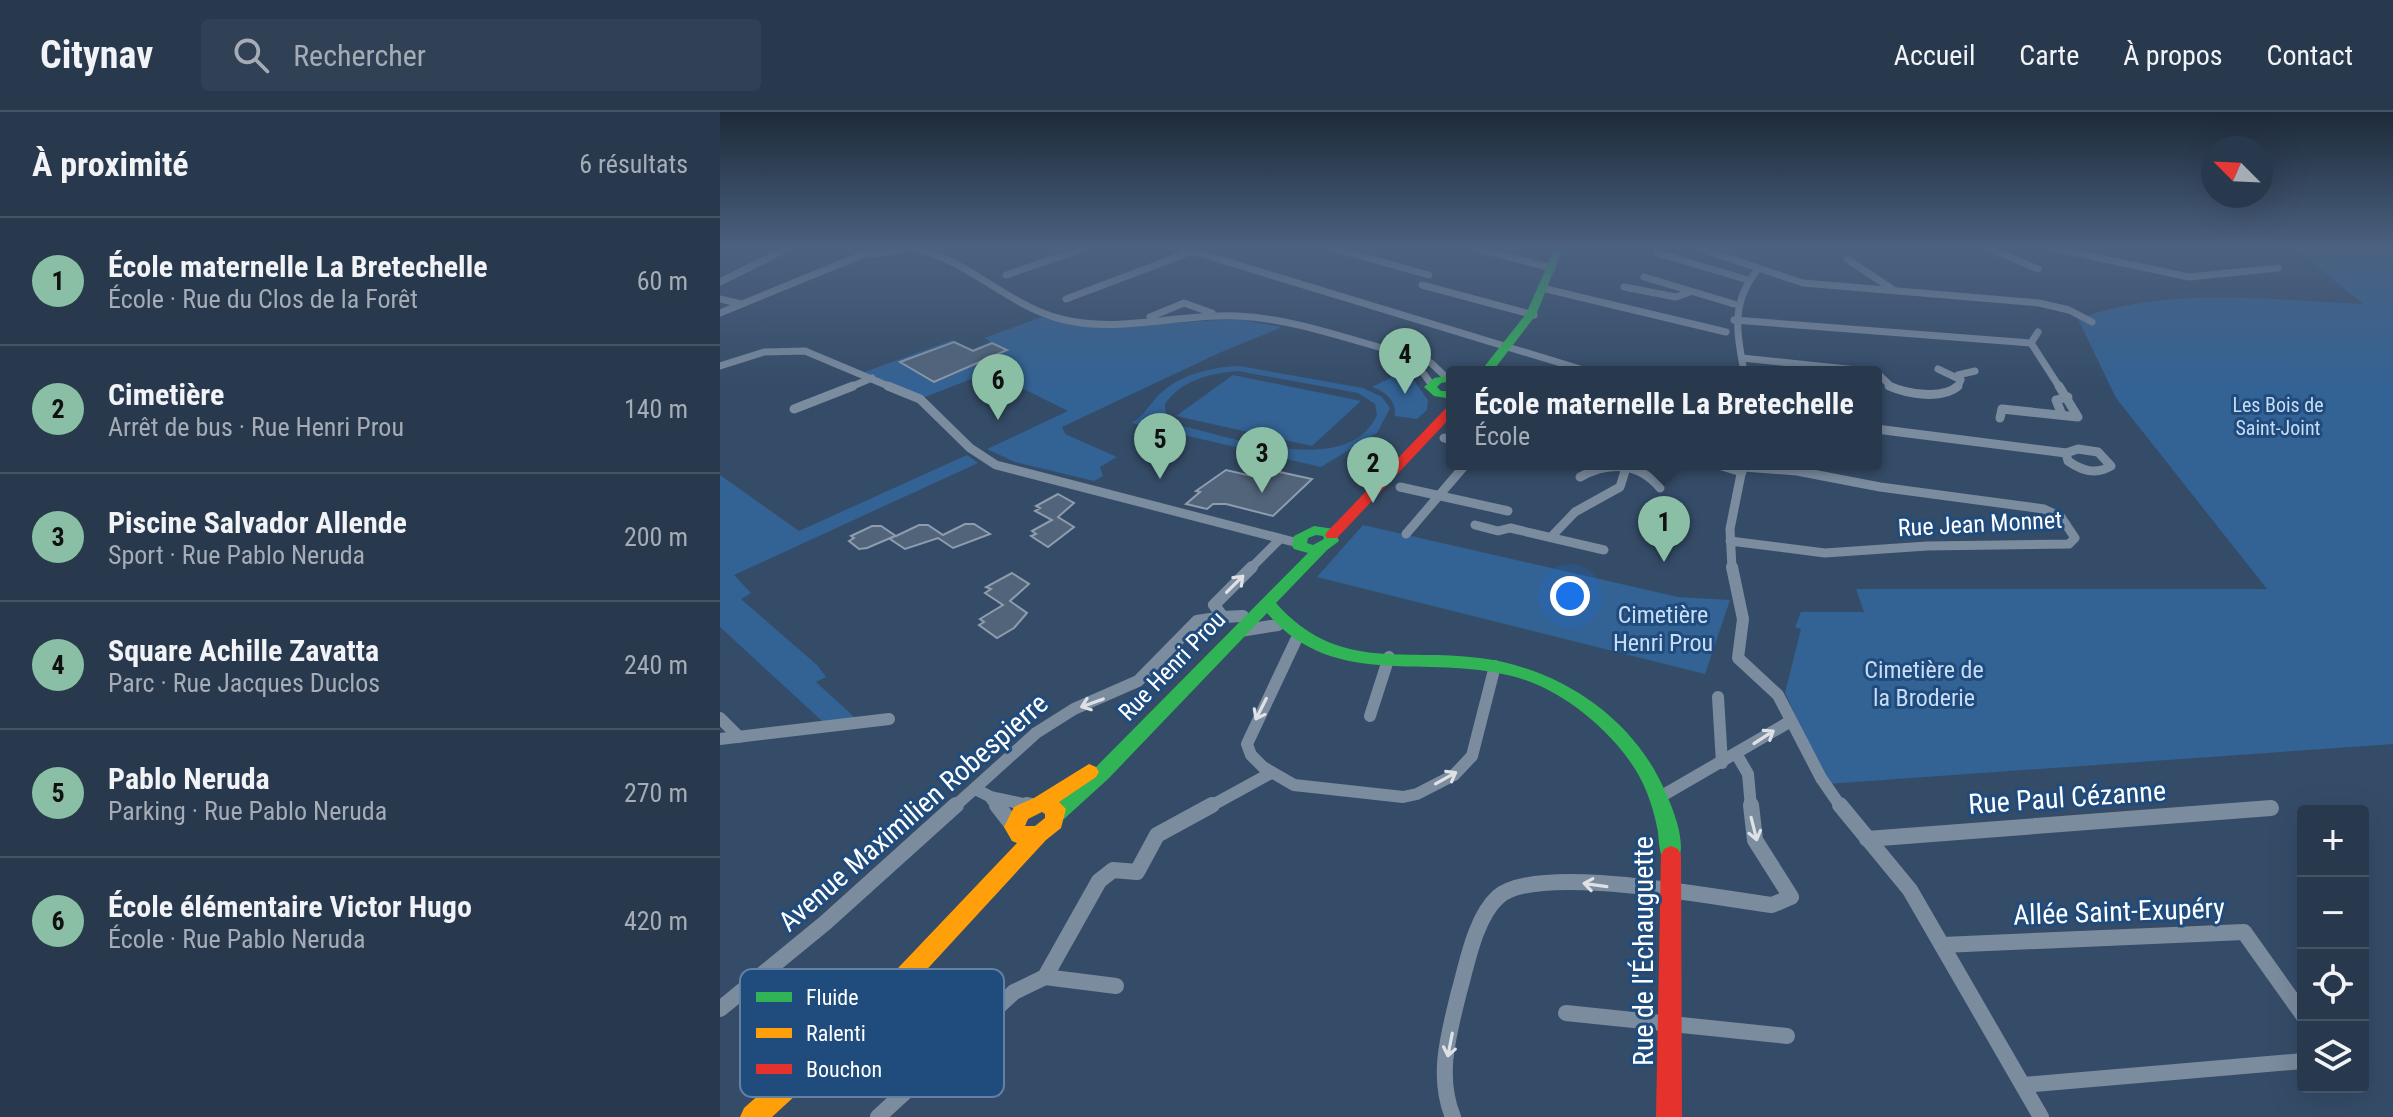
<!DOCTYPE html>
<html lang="fr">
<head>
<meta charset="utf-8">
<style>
  body { margin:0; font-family:"Roboto Condensed",sans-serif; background:#304055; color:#f1f3f6 }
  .controls { position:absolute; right:24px; bottom:24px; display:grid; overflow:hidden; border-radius:8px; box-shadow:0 8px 32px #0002 }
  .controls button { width:72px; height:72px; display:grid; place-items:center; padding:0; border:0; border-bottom:2px solid #445366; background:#28394e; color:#f1f3f6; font:40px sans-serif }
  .compass { position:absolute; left:1481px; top:24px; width:72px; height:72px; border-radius:50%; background:#28394e; box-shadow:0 8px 32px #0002; rotate:294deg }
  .you { position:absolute; left:850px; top:484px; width:28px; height:28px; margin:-20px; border:6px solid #fff; border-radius:50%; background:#1a73e8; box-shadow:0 0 0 12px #1a73e833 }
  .badge { display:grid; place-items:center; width:52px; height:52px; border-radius:50%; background:#8abfa5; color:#111; font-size:26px; font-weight:700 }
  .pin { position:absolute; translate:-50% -66px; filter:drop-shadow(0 2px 4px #0008) }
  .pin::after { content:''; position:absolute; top:42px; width:28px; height:24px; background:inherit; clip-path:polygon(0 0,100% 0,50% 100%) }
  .popup { position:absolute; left:726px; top:254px; width:436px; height:104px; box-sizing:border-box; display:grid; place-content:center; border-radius:8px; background:#28394e; filter:drop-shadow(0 2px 6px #0005); font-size:26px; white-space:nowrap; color:#a5acb6 }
  .popup b { font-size:30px; color:#f1f3f6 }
  .popup::after { content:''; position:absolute; left:50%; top:100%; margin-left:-16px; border:16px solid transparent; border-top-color:#28394e }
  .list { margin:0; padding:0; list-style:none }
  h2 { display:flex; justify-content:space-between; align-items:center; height:104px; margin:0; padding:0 32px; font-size:34px }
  h2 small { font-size:26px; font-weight:400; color:#a5acb6 }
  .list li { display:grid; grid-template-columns:52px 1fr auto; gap:24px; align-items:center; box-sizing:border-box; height:128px; padding:0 32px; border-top:2px solid #445366 }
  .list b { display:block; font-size:30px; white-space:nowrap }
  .list p { margin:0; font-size:26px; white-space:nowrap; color:#a5acb6 }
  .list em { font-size:26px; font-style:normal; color:#a5acb6 }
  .icon { flex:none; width:44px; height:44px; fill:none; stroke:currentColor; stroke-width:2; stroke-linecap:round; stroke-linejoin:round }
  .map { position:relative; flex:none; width:1673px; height:1005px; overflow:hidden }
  header { display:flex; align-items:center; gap:48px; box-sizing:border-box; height:112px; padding:0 40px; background:#28394e; border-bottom:2px solid #445366 }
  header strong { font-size:38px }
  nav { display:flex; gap:44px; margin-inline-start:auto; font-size:28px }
  .search { width:560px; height:72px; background:#304055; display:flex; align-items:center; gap:20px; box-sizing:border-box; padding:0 28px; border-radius:8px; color:#a5acb6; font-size:30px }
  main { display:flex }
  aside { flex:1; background:#28394e }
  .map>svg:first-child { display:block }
</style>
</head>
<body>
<header>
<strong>Citynav</strong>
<div class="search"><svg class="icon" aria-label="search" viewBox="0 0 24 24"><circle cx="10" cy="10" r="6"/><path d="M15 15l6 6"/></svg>Rechercher</div>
<nav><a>Accueil</a><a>Carte</a><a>À propos</a><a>Contact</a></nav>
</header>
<main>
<aside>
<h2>À proximité<small>6 résultats</small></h2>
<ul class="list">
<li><span class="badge">1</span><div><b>École maternelle La Bretechelle</b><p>École · Rue du Clos de la Forêt</p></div><em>60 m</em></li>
<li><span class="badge">2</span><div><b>Cimetière</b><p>Arrêt de bus · Rue Henri Prou</p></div><em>140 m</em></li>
<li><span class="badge">3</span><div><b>Piscine Salvador Allende</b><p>Sport · Rue Pablo Neruda</p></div><em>200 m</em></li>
<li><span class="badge">4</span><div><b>Square Achille Zavatta</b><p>Parc · Rue Jacques Duclos</p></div><em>240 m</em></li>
<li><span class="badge">5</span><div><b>Pablo Neruda</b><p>Parking · Rue Pablo Neruda</p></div><em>270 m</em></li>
<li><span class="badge">6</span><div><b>École élémentaire Victor Hugo</b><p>École · Rue Pablo Neruda</p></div><em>420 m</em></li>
</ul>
</aside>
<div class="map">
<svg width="1673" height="1005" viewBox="0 0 1673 1005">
  <rect width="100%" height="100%" fill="#354c68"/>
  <g fill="#336294" fill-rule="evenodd">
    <path d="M1575,136H1673V632L1107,672L1065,581L1081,517L1075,515L1081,500H1144L1136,477H1547L1396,286L1358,207C1447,174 1550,188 1643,192Z"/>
    <path d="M322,205L380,215L517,207L562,215L499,241L342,315L345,322L397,345L380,355L383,364L374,369L295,350L267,337L348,299L269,260L200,287L142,261L232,228L252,237L271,230L264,226Z"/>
    <path d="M519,254L643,276L662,285L670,296L657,321L601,355L412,311C424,303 428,295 437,285C457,263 491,255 519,254ZM518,259L638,281L655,292L657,303C628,368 508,324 458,313L446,304L445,292C461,268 491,261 518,259Z"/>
    <path d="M686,258L708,288L707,298L697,307L675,304C676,288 666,280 652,275Z"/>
    <path d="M513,263L641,289L592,334L456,304Z"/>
    <path d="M247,343L258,351L14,463L31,481L21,487L97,553L106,565L96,570L144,614L113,619L0,515V363L79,419Z"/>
    <path d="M643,413L958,485L1010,488L985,562L597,465Z"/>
  </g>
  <g fill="#51647a" stroke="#8e9cad" stroke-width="2">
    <path d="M234,230L253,239L272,231L287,238L214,270L180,250Z"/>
    <path d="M546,357L592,367L553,404L506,392H493L487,397L466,392L480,380L476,379L506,358L536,365Z"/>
    <path d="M338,382L354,391L338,405L354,415L328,435L311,424L316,422L312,419L332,408L315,399L320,396L316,394Z"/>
    <path d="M245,412H254L270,422L233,436L218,426L185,437L170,427L175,424L147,436L139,437L129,429L134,426L131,424L152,414H161L176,424L199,413H208L223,423Z"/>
    <path d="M292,461L309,472L290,489L307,501L294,516L277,526L259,513L264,510L260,507L283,493L265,481L271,477L266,475Z"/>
  </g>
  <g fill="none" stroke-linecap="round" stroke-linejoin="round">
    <g stroke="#7b8c9f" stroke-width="7">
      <path d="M194,136C249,148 287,193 341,207C399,222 460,201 518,204C579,207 637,231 696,245L711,251L727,266"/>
      <path d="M462,136L870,260"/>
      <path d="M612,136L709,163"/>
      <path d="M754,136L832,156"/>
      <path d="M978,136L1083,171L1319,191L1349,198L1372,210"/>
      <path d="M1268,136L1318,157"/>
      <path d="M1332,136L1469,165L1558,156"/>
      <path d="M938,141L1028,168"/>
      <path d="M152,142L182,137"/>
      <path d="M1127,147L1172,177"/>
      <path d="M286,163L365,136"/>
      <path d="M924,165L1014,192"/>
      <path d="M0,170L68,136"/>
      <path d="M702,173L814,203"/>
      <path d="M904,175L956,185L970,180"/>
      <path d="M826,177L1006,220"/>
      <path d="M0,187L21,192"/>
      <path d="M346,187L473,139"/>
      <path d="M0,201L159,136"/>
      <path d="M430,205L464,191L492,201"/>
      <path d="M1014,208L1311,231"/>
      <path d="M1318,220L1311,231L1340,276"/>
      <path d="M683,245L699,255L711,272"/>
      <path d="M1022,246L1156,260L1173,276"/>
      <path d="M0,254L44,240L85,239L173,276"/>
      <path d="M1218,257L1241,268L1237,276"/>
      <path d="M1024,260C1017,220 1010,191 1038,157"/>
      <path d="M1238,263L1255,259"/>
      <path d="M128,276L152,266"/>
    </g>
    <g stroke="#7b8c9f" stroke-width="9">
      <path d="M168,274L200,287L250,336L276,353L578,431"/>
      <path d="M1169,274C1187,282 1223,288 1238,274"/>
      <path d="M74,297L133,274"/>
      <path d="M1342,303L1336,288L1348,285"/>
      <path d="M1280,306L1282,297L1358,305L1339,274"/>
      <path d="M1156,317L1346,341"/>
      <path d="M724,326L732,328"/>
      <path d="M1358,337L1378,340L1391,354C1376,363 1362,359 1348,349L1346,341Z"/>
      <path d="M995,352L1022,360"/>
      <path d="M860,365C888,349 919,350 940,376"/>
      <path d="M680,375L788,399"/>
      <path d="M755,413L778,419L790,416L884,438"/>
      <path d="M686,422L746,352"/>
      <path d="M831,425L855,400L900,375L905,359L901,352"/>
      <path d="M1010,429L1105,441L1207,434L1349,432L1355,426L1341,405L1324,397L1160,375L1077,359L1023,355"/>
      <path d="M530,457L560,427"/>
      <path d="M1012,457L1010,417L1023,352"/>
    </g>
    <g stroke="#7b8c9f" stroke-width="12">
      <path d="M1012,455L1023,507L1018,546L1058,583L1101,666L1121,695"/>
      <path d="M523,504L503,505L494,493L532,455"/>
      <path d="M520,519L558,513"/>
      <path d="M576,528L527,632L531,643L543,655L574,673L683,685L697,682L734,663L752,644L775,554"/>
      <path d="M998,585L1002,651"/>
      <path d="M650,604L669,545"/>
      <path d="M0,606L19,625"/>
      <path d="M0,627L169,607"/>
      <path d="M1017,643L1028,662L1031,695"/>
      <path d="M255,677L271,685L312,694"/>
      <path d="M940,685L1071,609"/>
      <path d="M271,686L278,695"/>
      <path d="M234,695L316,621L354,597L418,569L477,509L503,505"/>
      <path d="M489,695L551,661"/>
    </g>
    <g stroke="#7b8c9f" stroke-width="16">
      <path d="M277,693L294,715"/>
      <path d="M307,693L312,694"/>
      <path d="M1120,693L1190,778L1321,1005"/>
      <path d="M1147,727L1551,696"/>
      <path d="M1222,833L1524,820L1583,903"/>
      <path d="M325,865L396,874"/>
      <path d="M0,897L105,811L236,693"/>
      <path d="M846,901L1067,924"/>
      <path d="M1304,973L1583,949"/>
      <path d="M158,1005L294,880L325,865L379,769L393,758L417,760L437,723L492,693"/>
      <path d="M733,1005C716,964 729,921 739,880C747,852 755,806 778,785C817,750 996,786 1052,793L1071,785L1035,728L1031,693"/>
    </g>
    <g fill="#30b455" fill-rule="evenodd">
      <path d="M835,136H843L816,203L772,260H760L806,202Z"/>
      <path d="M732,263V269L721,271L717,275L721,279H732V287L714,284L704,275L714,266Z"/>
      <path d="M594,414L614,417L619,429L607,438L556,491C617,560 680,536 760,546C839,556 913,605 945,679C953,697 967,731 958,749L951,752L944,749C939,740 939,730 938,720C934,698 927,676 915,657C889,616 840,576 792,564C705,541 614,579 547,501L388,667L344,707L337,709L330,707L327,701L330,695L374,657L588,441L574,437L572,434L574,424ZM596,423L603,424L604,427L593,433L587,431L588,426Z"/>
    </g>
    <path fill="#ff9f0a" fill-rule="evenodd" d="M369,652L376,655L379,660L376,665L339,690L346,697L341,716L326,728L176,891L52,1005H20L24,996L160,875L297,731L292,729L284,715L294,695L314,686ZM322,700L325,702V706L315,714H305L308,707Z"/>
    <g fill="#e5322d" fill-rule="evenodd">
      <path d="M732,293V304L617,426H607L605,423L607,420L728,294Z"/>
      <path d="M951,734L958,737L961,743L962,1005H936L941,743L944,737Z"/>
    </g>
  </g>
  <defs><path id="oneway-shaft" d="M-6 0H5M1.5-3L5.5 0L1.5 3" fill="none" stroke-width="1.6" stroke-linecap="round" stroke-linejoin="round" transform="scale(2)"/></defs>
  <g stroke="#dee2e7">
    <use href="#oneway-shaft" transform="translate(515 472) rotate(-45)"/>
    <use href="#oneway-shaft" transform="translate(372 591) rotate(160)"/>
    <use href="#oneway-shaft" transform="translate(541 597) rotate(117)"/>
    <use href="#oneway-shaft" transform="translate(1044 625) rotate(-33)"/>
    <use href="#oneway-shaft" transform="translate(726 666) rotate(-29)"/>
    <use href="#oneway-shaft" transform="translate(1034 717) rotate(76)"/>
    <use href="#oneway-shaft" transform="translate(875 773) rotate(-172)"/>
    <use href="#oneway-shaft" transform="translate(730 933) rotate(101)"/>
  </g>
  <linearGradient id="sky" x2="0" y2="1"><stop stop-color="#1d2a39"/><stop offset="0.49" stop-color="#4b6180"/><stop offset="1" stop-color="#4b6180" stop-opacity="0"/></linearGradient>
  <rect width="1673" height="276" fill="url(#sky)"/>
  <g text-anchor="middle" stroke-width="6" stroke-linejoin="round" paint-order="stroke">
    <g font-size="20" fill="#c7ddf5" stroke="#204b7d">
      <text x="1558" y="300">Les Bois de<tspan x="1558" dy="23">Saint-Joint</tspan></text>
    </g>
    <g font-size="24" fill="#fff" stroke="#204b7d">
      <text transform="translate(1260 412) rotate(-3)" y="8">Rue Jean Monnet</text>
      <text transform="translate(452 554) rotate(-46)" y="8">Rue Henri Prou</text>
    </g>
    <g font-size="24" fill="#c7ddf5" stroke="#204b7d">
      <text x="943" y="511">Cimetière<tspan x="943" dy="28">Henri Prou</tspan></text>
      <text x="1204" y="566">Cimetière de<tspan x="1204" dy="28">la Broderie</tspan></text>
    </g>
    <g font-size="28" fill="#fff" stroke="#204b7d">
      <text transform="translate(1347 685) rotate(-4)" y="10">Rue Paul Cézanne</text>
      <text transform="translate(193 700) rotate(-41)" y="10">Avenue Maximilien Robespierre</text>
      <text transform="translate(1399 799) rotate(-2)" y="10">Allée Saint-Exupéry</text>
      <text transform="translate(923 839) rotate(-90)" y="10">Rue de l'Échauguette</text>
    </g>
  </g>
  <rect x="20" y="857" width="264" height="128" rx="12" fill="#204b7d" stroke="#6381a4" stroke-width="2"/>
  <rect x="36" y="880" width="36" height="10" fill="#30b455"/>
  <rect x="36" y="916" width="36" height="10" fill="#ff9f0a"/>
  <rect x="36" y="952" width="36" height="10" fill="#e5322d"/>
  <g font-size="22" fill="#fff">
    <text x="86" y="893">Fluide</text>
    <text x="86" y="929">Ralenti</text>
    <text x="86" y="965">Bouchon</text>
  </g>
</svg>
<div class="controls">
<button>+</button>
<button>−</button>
<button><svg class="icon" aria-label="locate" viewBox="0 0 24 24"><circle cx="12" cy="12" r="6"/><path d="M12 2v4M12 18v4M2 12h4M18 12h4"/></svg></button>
<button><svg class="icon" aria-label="layers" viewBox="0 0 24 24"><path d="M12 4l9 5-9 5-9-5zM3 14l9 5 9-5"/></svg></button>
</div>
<svg class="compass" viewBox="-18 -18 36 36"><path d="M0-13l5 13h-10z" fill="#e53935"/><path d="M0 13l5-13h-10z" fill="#a5acb6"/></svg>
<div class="you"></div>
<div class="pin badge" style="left:944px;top:450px">1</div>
<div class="popup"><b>École maternelle La Bretechelle</b>École</div>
<div class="pin badge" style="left:653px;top:391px">2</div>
<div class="pin badge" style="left:542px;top:381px">3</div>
<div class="pin badge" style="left:685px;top:282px">4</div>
<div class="pin badge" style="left:440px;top:367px">5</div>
<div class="pin badge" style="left:278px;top:308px">6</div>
</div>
</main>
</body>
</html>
